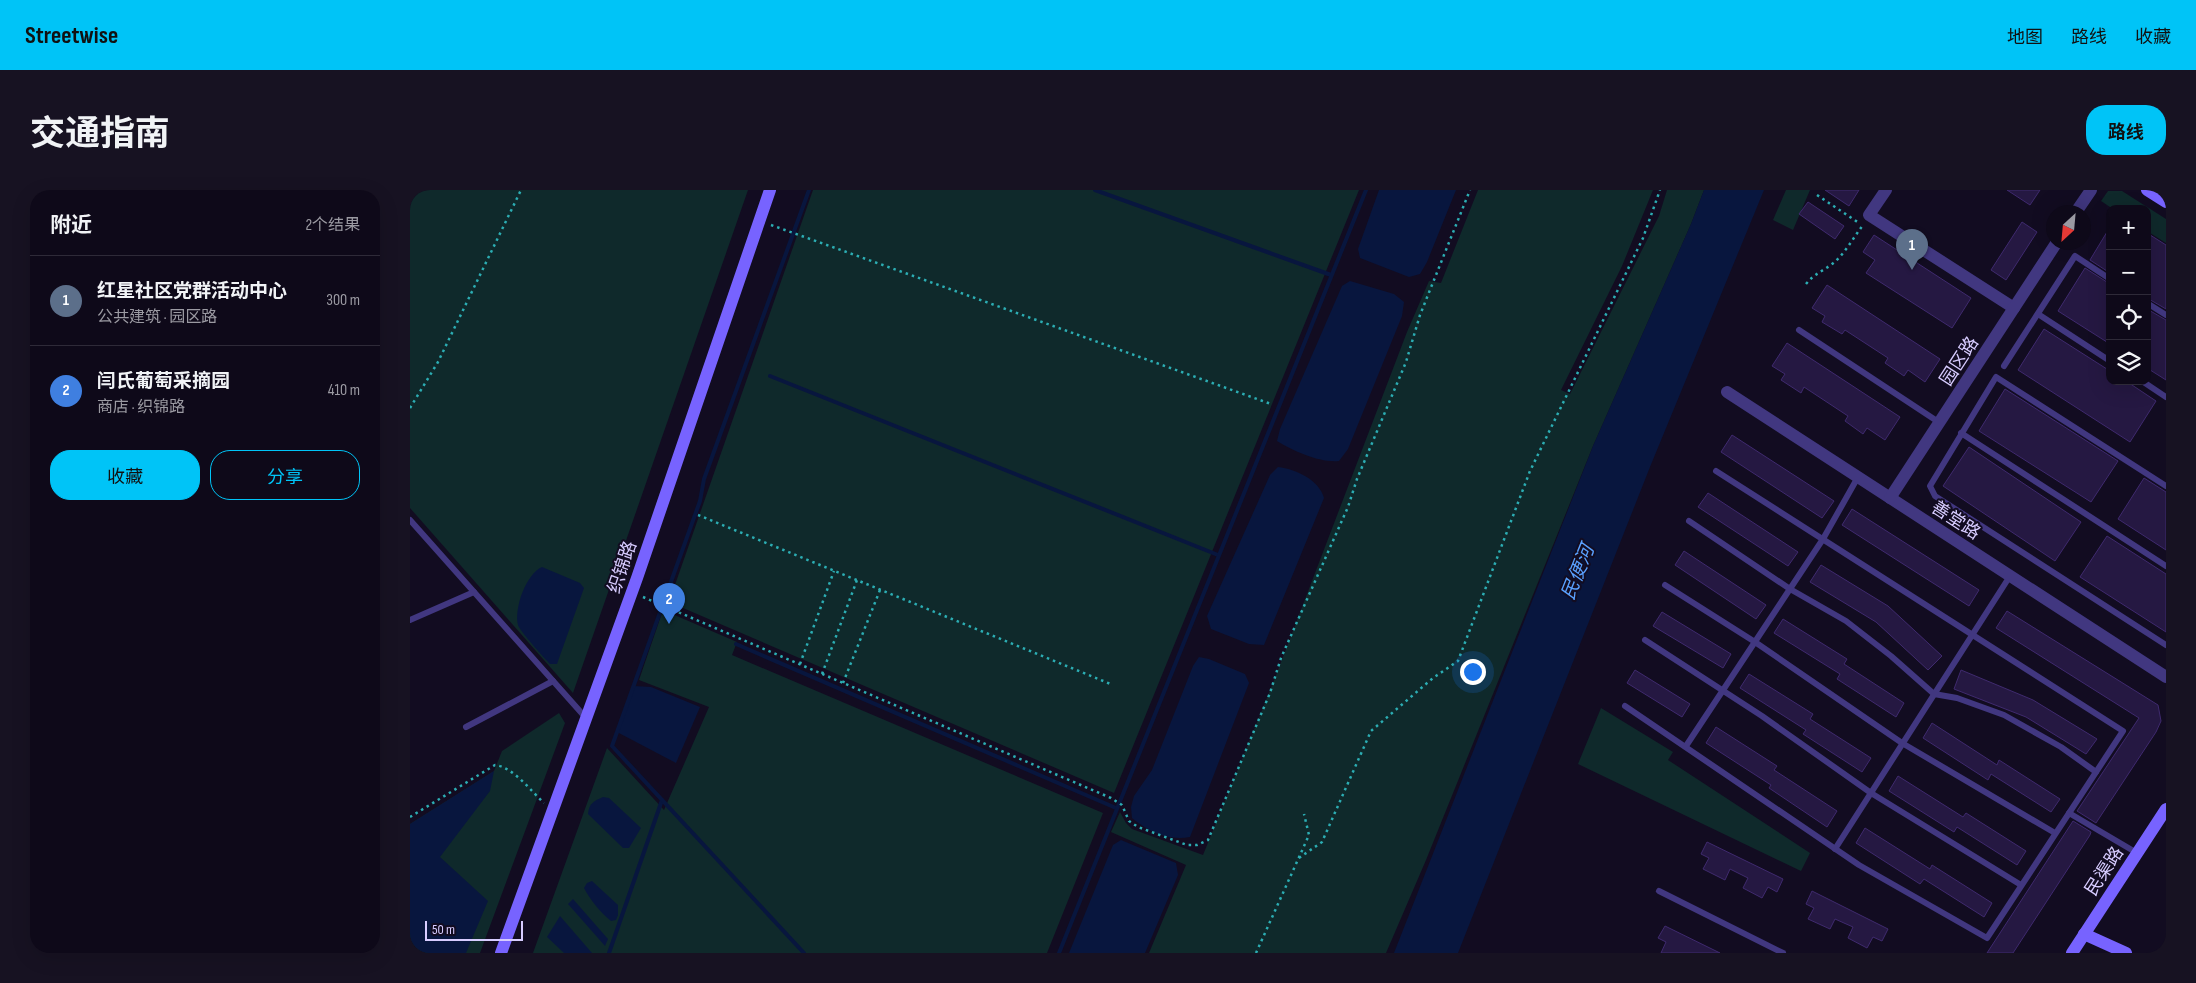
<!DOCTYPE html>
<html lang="zh">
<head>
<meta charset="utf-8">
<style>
  body { margin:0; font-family:"Sofia Sans Condensed","Noto Sans SC",sans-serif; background:#171222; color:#f1f3f6 }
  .controls { position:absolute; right:15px; top:15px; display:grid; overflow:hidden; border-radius:10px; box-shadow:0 5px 20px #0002 }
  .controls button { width:45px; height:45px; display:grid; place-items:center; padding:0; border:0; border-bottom:1px solid #2e2a38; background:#0e0919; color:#f1f3f6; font:25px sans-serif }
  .compass { position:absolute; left:1636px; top:15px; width:45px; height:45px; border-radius:50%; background:#0e0919; box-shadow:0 5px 20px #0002; rotate:206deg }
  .scale { position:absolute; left:15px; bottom:12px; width:98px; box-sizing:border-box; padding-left:5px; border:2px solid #d7ccff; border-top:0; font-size:14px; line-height:18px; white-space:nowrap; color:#d7ccff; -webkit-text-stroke:4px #120c21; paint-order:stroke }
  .you { position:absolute; left:1062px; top:481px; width:18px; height:18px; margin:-12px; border:4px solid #fff; border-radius:50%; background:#1a73e8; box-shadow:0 0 0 8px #1a73e833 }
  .badge { display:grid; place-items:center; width:32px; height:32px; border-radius:50%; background:#00c4f7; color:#fff; font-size:16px; font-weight:700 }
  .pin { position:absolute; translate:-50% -41px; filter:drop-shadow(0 1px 2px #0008) }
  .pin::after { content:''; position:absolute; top:26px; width:18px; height:15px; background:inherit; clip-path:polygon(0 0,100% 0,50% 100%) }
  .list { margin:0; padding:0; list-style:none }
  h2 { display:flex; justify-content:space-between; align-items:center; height:65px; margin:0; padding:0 20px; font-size:21px }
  h2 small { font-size:16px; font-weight:400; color:#9b9aa2 }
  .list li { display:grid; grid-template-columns:32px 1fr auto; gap:15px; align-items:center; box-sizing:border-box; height:90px; padding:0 20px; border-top:1px solid #2e2a38 }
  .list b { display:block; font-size:19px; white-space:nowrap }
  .list p { margin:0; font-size:16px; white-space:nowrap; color:#9b9aa2 }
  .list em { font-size:16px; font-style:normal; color:#9b9aa2 }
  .actions { display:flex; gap:10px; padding:15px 20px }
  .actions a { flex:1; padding:11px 0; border:1px solid #00c4f7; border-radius:20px; text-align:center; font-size:18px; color:#00c4f7 }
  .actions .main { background:#00c4f7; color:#111 }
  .icon { flex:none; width:28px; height:28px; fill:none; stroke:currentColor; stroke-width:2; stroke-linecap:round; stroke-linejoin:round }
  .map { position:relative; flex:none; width:1756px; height:763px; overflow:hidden; border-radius:20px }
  header { display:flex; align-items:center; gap:30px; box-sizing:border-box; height:70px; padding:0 25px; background:#00c4f7; color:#111 }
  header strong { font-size:24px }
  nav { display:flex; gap:28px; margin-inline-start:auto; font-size:18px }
  .intro { display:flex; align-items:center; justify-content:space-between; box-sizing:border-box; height:120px; padding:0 30px }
  h1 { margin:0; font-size:35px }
  .button { padding:12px 22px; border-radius:20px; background:#00c4f7; color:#111; font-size:18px; font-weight:700 }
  main { display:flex; gap:30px; padding:0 30px }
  aside { flex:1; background:#0e0919; border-radius:20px; box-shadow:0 5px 20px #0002 }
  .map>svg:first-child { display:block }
</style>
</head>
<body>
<header>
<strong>Streetwise</strong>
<nav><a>地图</a><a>路线</a><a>收藏</a></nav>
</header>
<div class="intro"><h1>交通指南</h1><a class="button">路线</a></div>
<main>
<aside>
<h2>附近<small>2个结果</small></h2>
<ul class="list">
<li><span class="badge" style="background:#5c6f8a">1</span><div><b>红星社区党群活动中心</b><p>公共建筑 · 园区路</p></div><em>300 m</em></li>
<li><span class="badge" style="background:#3f7fe0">2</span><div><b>闫氏葡萄采摘园</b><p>商店 · 织锦路</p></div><em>410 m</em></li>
</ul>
<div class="actions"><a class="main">收藏</a><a>分享</a></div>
</aside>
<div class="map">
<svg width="1756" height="763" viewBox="0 0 1756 763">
  <rect width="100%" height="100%" fill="#120c21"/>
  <g fill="#0f292b">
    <path d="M0,0H338L163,503L0,318Z"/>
    <path d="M403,0H949L704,603L259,412Z"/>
    <path d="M1068,0H1243L1212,76L1151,200L1160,204L1249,26L1257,0H1294L1281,34L1183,256L1016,670L976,763H739L776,675L701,642L710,622L716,633L722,639L793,665L865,488L997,142L1019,91L1031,93Z"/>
    <path d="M1376,0H1400L1383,40L1363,30Z"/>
    <path d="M1698,1H1712L1756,29V53L1737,41V19H1703L1691,11Z"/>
    <path d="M253,420L327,452L322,465L693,623L637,763H123L197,558L254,620L299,517L229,490Z"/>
    <path d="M1191,518L1263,562L1258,570L1400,663L1391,681L1168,574Z"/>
    <path d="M149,523L155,533L70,763H0V634L84,581L92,561Z"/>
  </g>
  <g fill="#08163e">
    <path d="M969,0H1046L1017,72L1010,84L999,87L950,68L948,59Z"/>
    <path d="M1294,0H1354L1240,277L1048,763H984L1183,256L1281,34Z"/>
    <path d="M940,91L984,104L994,112L992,126L938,259L929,271C910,273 883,261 867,251L870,239L932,96Z"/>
    <path d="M868,277C886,279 909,290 914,308L854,455L839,454L801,439L797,426L860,285Z"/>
    <path d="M132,377L170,393L174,398L147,474H140C135,469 109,440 108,435C104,418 116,384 132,377Z"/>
    <path d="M789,467L799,469L835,484L839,493L780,647C758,651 739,642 722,628L721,617L724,606L742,580L783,476Z"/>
    <path d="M224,496L241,497L290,517L266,573L207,542Z"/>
    <path d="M84,581L80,601L30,667L78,711L56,763H0V634Z"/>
    <path d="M193,607L199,608L231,638L219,658H213L178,624C179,613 184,611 193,607Z"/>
    <path d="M711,650L766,673L768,685L735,763H659L703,655Z"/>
    <path d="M182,691L208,715V725L206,730L201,731C191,723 180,710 174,698L177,693Z"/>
    <path d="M163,709L198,749L195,756L158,714Z"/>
    <path d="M150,726L182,763H154L137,747Z"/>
  </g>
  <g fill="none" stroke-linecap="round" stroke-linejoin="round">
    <g stroke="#08163e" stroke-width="4">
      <path d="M685,0L921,85"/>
      <path d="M360,186L808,365"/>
      <path d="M326,454L706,618"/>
      <path d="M199,763L252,610"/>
      <path d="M394,763L202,556L290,311L294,289L399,0"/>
      <path d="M649,763L956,0"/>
    </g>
  </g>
  <g fill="#251842" stroke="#3f2a6e">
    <path d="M1415,0H1449L1439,16Z"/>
    <path d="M1597,0H1630L1620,15Z"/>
    <path d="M1398,12L1434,36L1425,49L1389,24Z"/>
    <path d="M1612,32L1627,42L1596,90L1581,80Z"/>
    <path d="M1700,37V83L1680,70Z"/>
    <path d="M1737,43L1756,55V119L1737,108Z"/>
    <path d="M1464,45L1561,108L1542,138L1456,83L1465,70L1453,62Z"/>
    <path d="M1675,78L1700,94V154L1648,121Z"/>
    <path d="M1417,95L1530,169L1515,192L1498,180L1494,186L1475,173L1478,168L1435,140L1432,144L1412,132L1415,126L1402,118Z"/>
    <path d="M1737,119L1756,130V190L1737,178Z"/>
    <path d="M1634,139L1700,181V191H1716L1746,211L1720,252L1608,180Z"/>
    <path d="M1377,153L1490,227L1475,250L1457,238L1453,244L1435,231L1438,226L1394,197L1391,203L1371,190L1375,184L1362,176Z"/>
    <path d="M1595,199L1708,271L1681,312L1569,241Z"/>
    <path d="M1322,245L1424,311L1412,328L1311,262Z"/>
    <path d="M1559,257L1671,332L1645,371L1533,296Z"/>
    <path d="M1734,288L1756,302V360L1708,329Z"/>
    <path d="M1298,303L1388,362L1378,376L1288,317Z"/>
    <path d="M1442,319L1569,400L1559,416L1432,335Z"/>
    <path d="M1697,346L1756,384V442L1670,387Z"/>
    <path d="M1274,361L1356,415L1346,429L1265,375Z"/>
    <path d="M1411,375L1478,416L1532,466L1518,480L1466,432L1400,392Z"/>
    <path d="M1597,421L1748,515L1751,531L1746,542L1686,633L1667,621L1729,528L1586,438Z"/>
    <path d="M1252,422L1321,464L1313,478L1243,436Z"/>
    <path d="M1373,429L1437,469L1434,474L1494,513L1486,527L1427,489L1430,484L1364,443Z"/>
    <path d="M1225,480L1280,514L1272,527L1217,493Z"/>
    <path d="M1551,480L1623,510L1687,549L1676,564L1616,527L1544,499Z"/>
    <path d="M1339,484L1403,524L1400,529L1461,568L1452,582L1393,544L1396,540L1330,498Z"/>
    <path d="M1522,533L1587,575L1589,570L1650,609L1641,622L1581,584L1578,590L1513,548Z"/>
    <path d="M1306,537L1367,576L1364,580L1427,621L1417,637L1359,598L1361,595L1296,553Z"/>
    <path d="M1488,586L1553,627L1556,623L1616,661L1607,675L1547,637L1544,642L1479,601Z"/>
    <path d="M1663,631L1681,642L1680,645L1603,763H1577Z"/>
    <path d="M1455,638L1520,679L1522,675L1582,713L1574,727L1514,689L1510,694L1446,653Z"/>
    <path d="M1297,652L1373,689L1367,702L1358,697L1352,708L1333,698L1338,688L1320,679L1315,690L1293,679L1299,668L1291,664Z"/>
    <path d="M1402,701L1478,739L1472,751L1463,747L1457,758L1438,748L1443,737L1425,729L1420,739L1398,729L1404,718L1396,714Z"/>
    <path d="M1255,736L1310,763H1251L1256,752L1248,748Z"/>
  </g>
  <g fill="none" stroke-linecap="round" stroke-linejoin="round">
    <g stroke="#2cadb3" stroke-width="2.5" stroke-dasharray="2.5 4" stroke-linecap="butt">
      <path d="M1407,5L1449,33"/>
      <path d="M361,35L861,214"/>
      <path d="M1396,94C1404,84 1413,81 1422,74C1435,64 1443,48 1453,35"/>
      <path d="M0,218L28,172L111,0"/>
      <path d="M288,325L703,495"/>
      <path d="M233,407L701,608L712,615L719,631L728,637L777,655H787L798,650L860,503L871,468L938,317L947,289L996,172L1010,125L1060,0"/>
      <path d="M390,474L424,381"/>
      <path d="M412,484L447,390"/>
      <path d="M433,493L470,400"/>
      <path d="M0,627L85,575C103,577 121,601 134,613"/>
      <path d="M889,668L912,652L961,541L1023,488L1048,471L1120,281L1233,48L1250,0"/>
      <path d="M846,763L899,645L894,624"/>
    </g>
    <g stroke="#413780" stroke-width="6">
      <path d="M1737,113L1756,125"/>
      <path d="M1628,124L1700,171"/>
      <path d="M1389,140L1530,233"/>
      <path d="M1594,176L1665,66L1700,89"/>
      <path d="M1732,191L1756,207"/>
      <path d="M1551,243L1756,376"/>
      <path d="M1756,296L1586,187L1520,296L1525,306L1756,455"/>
      <path d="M0,330L176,528"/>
      <path d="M1279,331L1380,399L1436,431L1481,466L1524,504L1547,508L1594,525L1651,557L1686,582"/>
      <path d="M1255,395L1345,452L1492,553L1645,643"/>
      <path d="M0,430L64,402"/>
      <path d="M1235,450L1352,526L1461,603L1611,695"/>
      <path d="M1215,516L1449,675L1577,748L1713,541L1306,281"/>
      <path d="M56,537L143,491"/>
      <path d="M1276,556L1413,349L1448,287"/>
      <path d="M1659,623L1727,663"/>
      <path d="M1425,659L1600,386"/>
      <path d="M1249,701L1373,763"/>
    </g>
    <g stroke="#413780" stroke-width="12">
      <path d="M1476,0L1459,25L1604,118"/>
      <path d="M1666,22L1681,0"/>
      <path d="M1317,202L1756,487"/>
      <path d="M1480,308L1647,52"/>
    </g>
    <g stroke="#7763ff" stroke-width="12">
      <path d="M1737,0L1756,12"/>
      <path d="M1674,744L1716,763"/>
      <path d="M91,763L227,388L360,0"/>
      <path d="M1662,763L1756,619"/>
    </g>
  </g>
  <g text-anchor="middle" stroke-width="4" stroke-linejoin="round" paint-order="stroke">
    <g font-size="18" fill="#d7ccff" stroke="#120c21">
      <text transform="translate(1549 171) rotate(-57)" y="6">园区路</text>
      <text transform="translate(1546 330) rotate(33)" y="6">善堂路</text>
      <text transform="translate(212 377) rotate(-71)" y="6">织锦路</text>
      <text transform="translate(1694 681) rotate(-57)" y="6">民渠路</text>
    </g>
    <g font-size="19" font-style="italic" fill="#5aa1ff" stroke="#120c21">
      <text transform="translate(1167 382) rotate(-68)" y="7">民便河</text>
    </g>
  </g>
</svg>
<div class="controls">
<button>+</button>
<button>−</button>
<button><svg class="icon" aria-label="locate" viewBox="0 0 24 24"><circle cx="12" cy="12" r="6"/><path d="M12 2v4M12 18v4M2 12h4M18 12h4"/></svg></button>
<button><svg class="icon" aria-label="layers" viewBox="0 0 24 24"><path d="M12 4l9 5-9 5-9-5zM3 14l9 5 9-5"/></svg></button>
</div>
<svg class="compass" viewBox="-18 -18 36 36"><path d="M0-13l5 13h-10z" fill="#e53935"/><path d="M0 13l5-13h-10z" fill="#9b9aa2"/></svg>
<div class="scale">50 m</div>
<div class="you"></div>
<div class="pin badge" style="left:1502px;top:80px;background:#5c6f8a">1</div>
<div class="pin badge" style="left:259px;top:434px;background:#3f7fe0">2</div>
</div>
</main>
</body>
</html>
